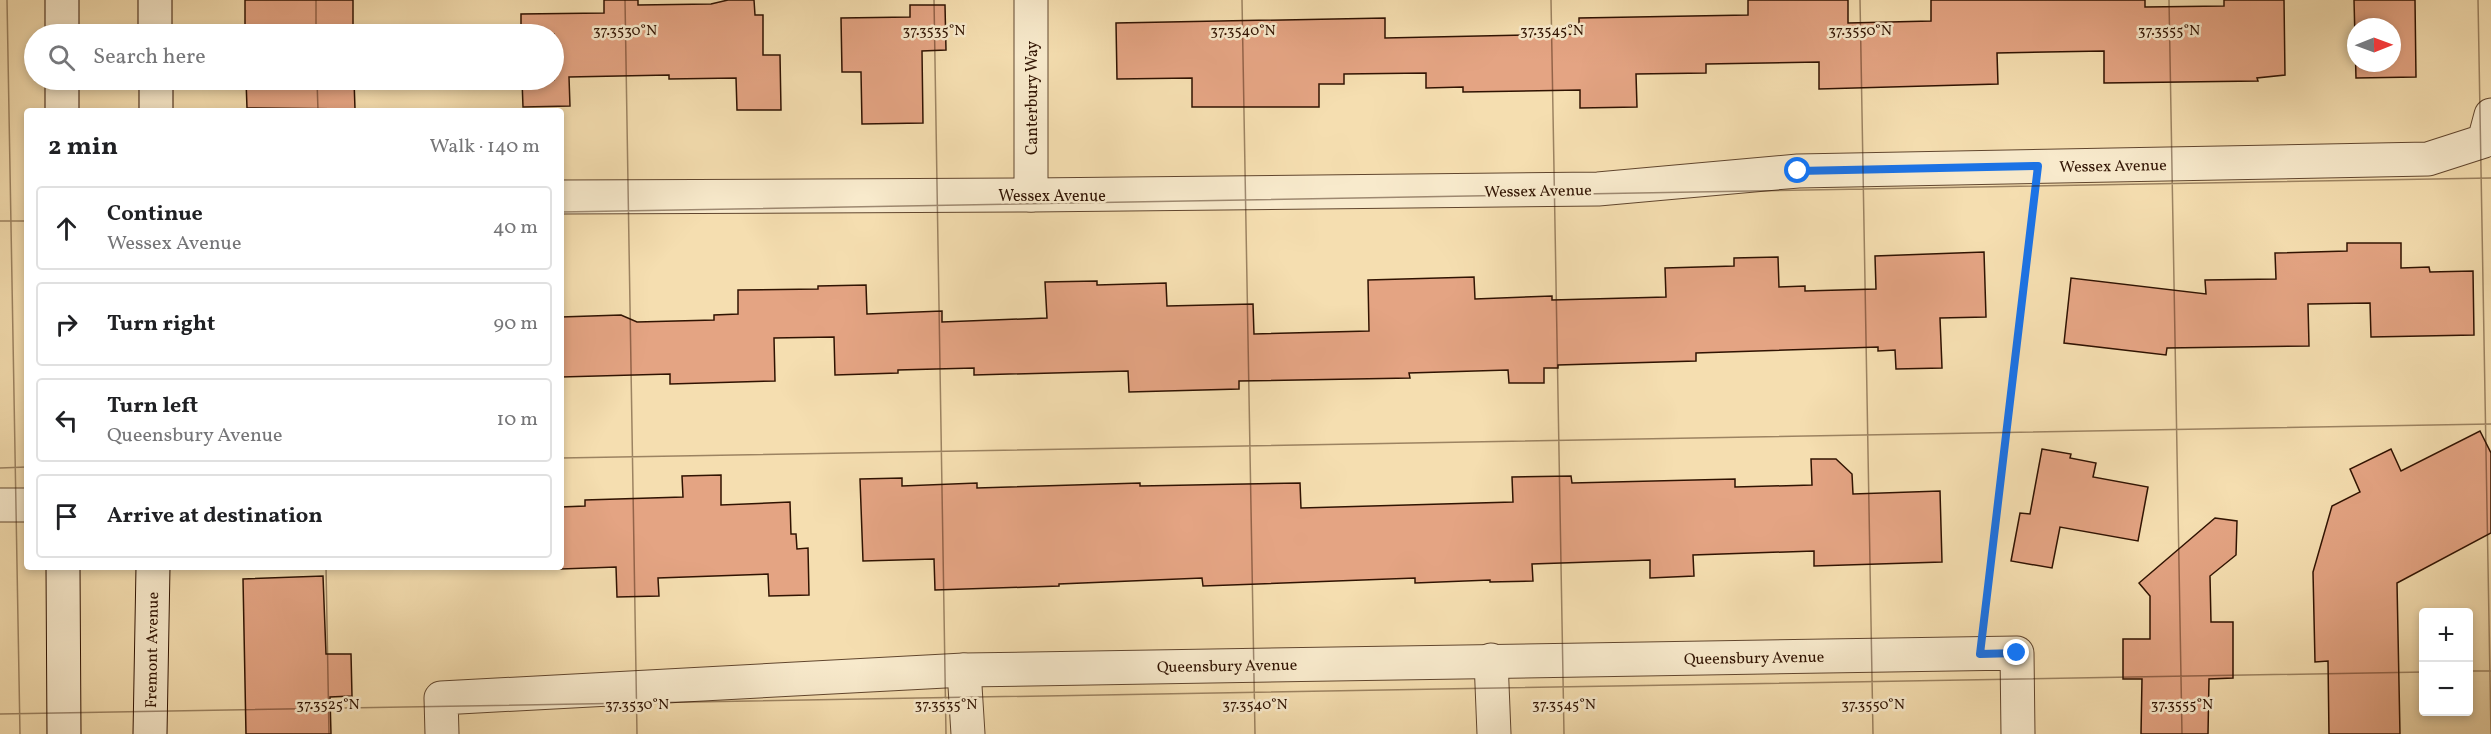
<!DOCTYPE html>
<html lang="en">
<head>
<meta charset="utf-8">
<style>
  body { margin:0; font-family:Vollkorn,serif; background:#f6f6f6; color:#202124 }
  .controls { position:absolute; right:18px; bottom:18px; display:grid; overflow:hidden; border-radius:6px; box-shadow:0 3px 9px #0003 }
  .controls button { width:54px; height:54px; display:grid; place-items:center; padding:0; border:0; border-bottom:2px solid #e0e0e0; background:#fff; color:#202124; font:30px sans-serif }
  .compass { position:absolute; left:2347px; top:18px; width:54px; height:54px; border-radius:50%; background:#fff; box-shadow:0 3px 9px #0003; rotate:89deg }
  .stop { position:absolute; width:18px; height:18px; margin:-14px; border:4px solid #1a73e8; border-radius:50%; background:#fff }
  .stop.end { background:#1a73e8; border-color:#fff; box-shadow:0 2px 6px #0008 }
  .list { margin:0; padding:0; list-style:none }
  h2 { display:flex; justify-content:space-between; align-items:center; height:78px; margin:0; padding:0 24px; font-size:26px }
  h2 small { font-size:20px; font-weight:400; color:#757577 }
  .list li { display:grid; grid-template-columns:39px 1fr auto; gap:18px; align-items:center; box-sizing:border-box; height:84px; margin:0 12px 12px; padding:0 12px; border:2px solid #e0e0e0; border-radius:6px }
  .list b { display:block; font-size:22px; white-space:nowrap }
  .list p { margin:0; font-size:20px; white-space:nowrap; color:#757577 }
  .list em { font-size:20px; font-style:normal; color:#757577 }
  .icon { flex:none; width:33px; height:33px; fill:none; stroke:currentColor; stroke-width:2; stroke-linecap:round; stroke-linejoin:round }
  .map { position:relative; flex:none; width:2491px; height:734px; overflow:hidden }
  .search { position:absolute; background:#fff; box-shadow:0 3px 9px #0003; left:24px; top:24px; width:540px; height:66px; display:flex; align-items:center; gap:15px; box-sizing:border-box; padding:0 21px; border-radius:33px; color:#757577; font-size:22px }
  .panel { position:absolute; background:#fff; box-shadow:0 3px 9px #0003; left:24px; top:108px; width:540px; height:462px; border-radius:6px }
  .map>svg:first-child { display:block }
</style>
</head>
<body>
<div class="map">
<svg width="2491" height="734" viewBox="0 0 2491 734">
  <rect width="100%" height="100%" fill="#f5deb0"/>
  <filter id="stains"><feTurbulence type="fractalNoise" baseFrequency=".00333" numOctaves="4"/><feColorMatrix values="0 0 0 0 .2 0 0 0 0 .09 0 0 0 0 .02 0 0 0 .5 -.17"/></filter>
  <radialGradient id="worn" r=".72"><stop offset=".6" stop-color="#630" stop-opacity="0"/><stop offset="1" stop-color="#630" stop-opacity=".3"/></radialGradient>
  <g fill="#e4a483" stroke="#301302" stroke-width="1.5" fill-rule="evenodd">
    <rect x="245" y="0" width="108" height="34"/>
    <path d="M604,0H638V5L711,4L728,0H754L755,15H763V55H780L781,110H737L736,78L669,79V75L569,77L570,106L523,107L522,80H554V34H521V14L604,13Z"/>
    <path d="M1748,0H1848V23L1931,21V0H2145V7L2224,6V0H2284L2285,75L2257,78L2258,81L2104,83V51L1997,53L1998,84L1819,89V62L1706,64V73L1636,74L1637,107L1580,108V90L1463,92V87L1426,88V73L1344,74V84H1319V107H1192V78L1117,79L1116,23L1385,18V38L1579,34V18L1748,15Z"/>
    <path d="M2354,0H2415L2416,77L2356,78ZM2356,27H2392V63H2356Z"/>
    <path d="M910,5H945L946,50L922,51L923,123L862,124L861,72H842L841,18L910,17Z"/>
    <path d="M246,80H354L355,109L247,108Z"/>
    <path d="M2347,243H2401V268L2429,267L2430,272L2473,271L2474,335L2371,337L2370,303L2308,304L2309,346L2167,348L2166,355L2064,343L2071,278L2206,294L2205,280L2276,279L2275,253L2347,251Z"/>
    <path d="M1984,252L1986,317L1940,318L1942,368L1896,369L1895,350L1878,351V347L1696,353V361L1558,365V368H1544V383H1509L1508,370L1409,373L1410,378L1239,381V389L1129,392L1128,371L974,375V368L898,370V373L835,375L834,337L774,338L775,381L670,384V374L561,377V317L621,315L637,322L714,320V315L738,314V290L818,289V286L866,285L867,314L942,311V322L1047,318L1045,282L1097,281V285L1166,283L1167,306L1253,304L1254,334L1369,331L1368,280L1474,277L1475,299L1552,296V300L1666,297L1665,268L1734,266V258L1778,257L1779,287L1805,286V291L1876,289L1875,256Z"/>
    <path d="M2480,431L2491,453V533L2397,583L2400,734H2329L2328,661L2315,662L2313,572L2332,506L2360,492L2350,469L2391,449L2401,471Z"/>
    <path d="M2042,449L2071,454L2070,458L2096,463L2093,477L2148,487L2138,541L2060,527L2052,568L2011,561L2020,513L2030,514Z"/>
    <path d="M1811,459H1836L1852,474L1853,494L1940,491L1942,562L1814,566V551L1693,555L1694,576L1650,578V560L1532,564L1533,581L1490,582V580L1415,583V578L1203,586L1202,578L1059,584V586L935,590L934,559L863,561L860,479L902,478V486L977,483V488L1140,483V486L1300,483L1301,508L1513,502L1512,477L1571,476L1572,483L1735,479V487L1812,485Z"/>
    <path d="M721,475V505L790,502L791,534H796L797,549L808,548L809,595L769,596L768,574L658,578L659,596L617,597L616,567L561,569V507L585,506V500L683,497L682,476Z"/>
    <path d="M2215,518L2237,521L2236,555L2210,576L2211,622H2233V678L2209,679L2208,734H2141L2142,679H2123V639H2150V596L2139,583Z"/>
    <path d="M323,576L326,654H351L352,696L330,697L331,734H246L243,579Z"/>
  </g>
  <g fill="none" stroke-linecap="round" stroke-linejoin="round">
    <g stroke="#61462e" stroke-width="35">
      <g id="street">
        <path d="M1031,0V195"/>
        <path d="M561,197L1031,195L1598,189L1798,171L2428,159L2484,141L2491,115"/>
        <path d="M0,505H27"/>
        <path d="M1491,660L1494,734"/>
        <path d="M964,670L968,734"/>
        <path d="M442,734L441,698L964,670L2017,653L2018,734"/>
      </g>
    </g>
    <g stroke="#301302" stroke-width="35">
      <g id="secondary">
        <path d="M155,0V34"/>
        <path d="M62,34V0"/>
        <path d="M156,80V111"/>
        <path d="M62,111V80"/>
        <path d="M63,567L64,734"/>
        <path d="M150,734L153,567"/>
      </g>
    </g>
    <path stroke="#301302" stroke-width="4" stroke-dasharray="1.5 3" stroke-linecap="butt" d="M1984,617L2034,202"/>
    <use href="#street" stroke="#f8eacc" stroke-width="33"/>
    <use href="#secondary" stroke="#f8eacc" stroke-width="33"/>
  </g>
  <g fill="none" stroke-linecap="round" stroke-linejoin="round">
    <path stroke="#1a73e8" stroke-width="8" d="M1798,171L2038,166L1980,654L2017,653"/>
  </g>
  <path fill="none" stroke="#301302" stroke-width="1.5" stroke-opacity="0.45" d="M7,0L20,734M316,0V34M625,0L637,734M934,0L946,734M1242,0L1255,734M1551,0L1564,734M1860,0L1873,734M2169,0L2182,734M2478,0L2491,734M317,80L318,111M561,212L2491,178M0,221H27M561,458L2491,424M0,468L27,467M326,567L329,734M2468,671H2491M0,714L2424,672"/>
  <g text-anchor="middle" stroke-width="5" stroke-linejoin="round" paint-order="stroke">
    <g font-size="16" fill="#301302" stroke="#f8eacc">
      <text transform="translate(1031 98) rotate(-90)" y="6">Canterbury Way</text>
      <text transform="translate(2113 165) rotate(-1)" y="6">Wessex Avenue</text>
      <text transform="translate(1538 190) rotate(-1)" y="6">Wessex Avenue</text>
      <text x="1052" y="201">Wessex Avenue</text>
      <text transform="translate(151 650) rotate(-89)" y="6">Fremont Avenue</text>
      <text transform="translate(1754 657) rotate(-1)" y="6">Queensbury Avenue</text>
      <text transform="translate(1227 665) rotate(-1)" y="6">Queensbury Avenue</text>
    </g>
  </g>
  <g font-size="15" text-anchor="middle" fill="#301302" stroke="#f8eacc" stroke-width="5" stroke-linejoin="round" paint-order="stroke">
    <text x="625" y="35">37.3530°N</text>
    <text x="934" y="35">37.3535°N</text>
    <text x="1243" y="35">37.3540°N</text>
    <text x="1552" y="35">37.3545°N</text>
    <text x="1860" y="35">37.3550°N</text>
    <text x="2169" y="35">37.3555°N</text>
    <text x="328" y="709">37.3525°N</text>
    <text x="637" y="709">37.3530°N</text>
    <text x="946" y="709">37.3535°N</text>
    <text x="1255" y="709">37.3540°N</text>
    <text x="1564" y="709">37.3545°N</text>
    <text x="1873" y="709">37.3550°N</text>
    <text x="2182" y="709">37.3555°N</text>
  </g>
  <rect width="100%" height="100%" filter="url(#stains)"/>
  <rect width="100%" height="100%" fill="url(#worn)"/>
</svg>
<div class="controls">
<button>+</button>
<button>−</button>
</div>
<svg class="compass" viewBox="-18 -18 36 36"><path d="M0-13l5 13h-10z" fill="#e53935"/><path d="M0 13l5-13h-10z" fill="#757577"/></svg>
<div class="stop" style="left:1798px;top:171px"></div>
<div class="stop end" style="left:2017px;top:653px"></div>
<div class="search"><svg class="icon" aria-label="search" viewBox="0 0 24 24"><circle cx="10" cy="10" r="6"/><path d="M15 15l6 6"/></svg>Search here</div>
<section class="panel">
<h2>2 min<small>Walk · 140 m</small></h2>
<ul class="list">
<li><svg class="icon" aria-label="ahead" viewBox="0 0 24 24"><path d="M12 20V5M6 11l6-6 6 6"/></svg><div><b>Continue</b><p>Wessex Avenue</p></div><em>40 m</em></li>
<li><svg class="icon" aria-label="right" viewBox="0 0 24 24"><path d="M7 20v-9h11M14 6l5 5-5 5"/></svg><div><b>Turn right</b></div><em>90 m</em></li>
<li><svg class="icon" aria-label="left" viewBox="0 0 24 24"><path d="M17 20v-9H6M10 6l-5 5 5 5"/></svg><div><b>Turn left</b><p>Queensbury Avenue</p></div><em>10 m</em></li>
<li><svg class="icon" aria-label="arrive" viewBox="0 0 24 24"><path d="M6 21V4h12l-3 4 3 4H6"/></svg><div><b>Arrive at destination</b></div></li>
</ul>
</section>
</div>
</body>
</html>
